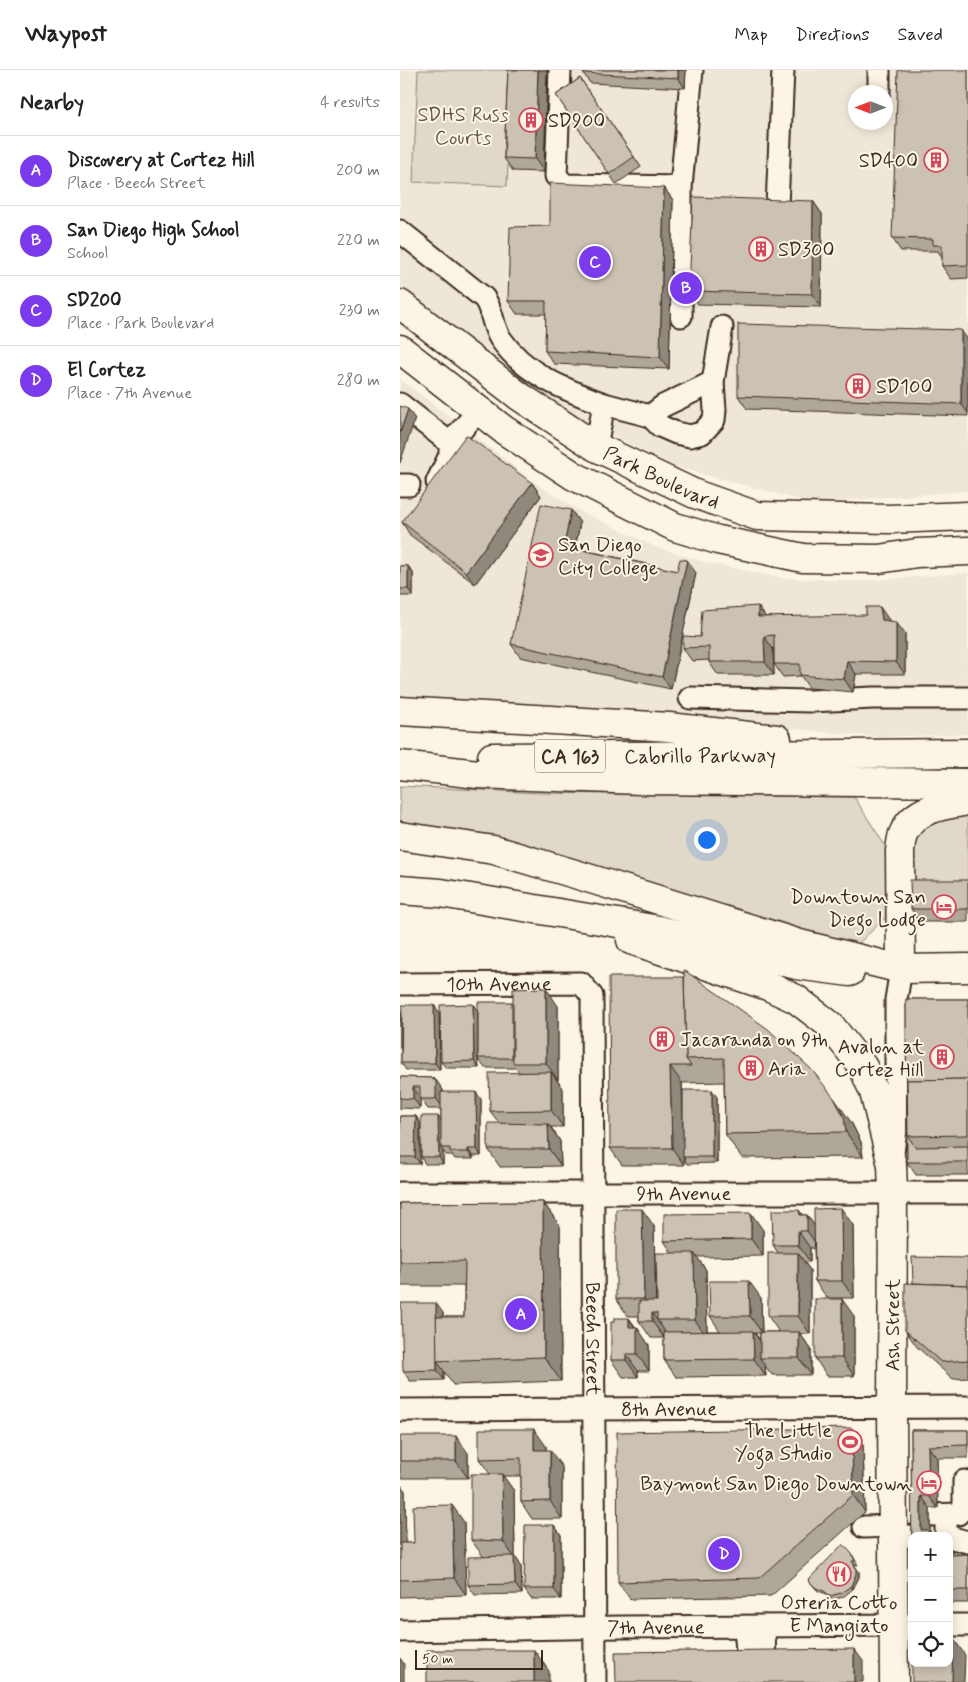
<!DOCTYPE html>
<html lang="en">
<head>
<meta charset="utf-8">
<style>
  body { margin:0; font-family:Mynerve,sans-serif; background:#f6f6f6; color:#222 }
  .controls { position:absolute; right:15px; bottom:15px; display:grid; overflow:hidden; border-radius:10px; box-shadow:0 2px 12px #0003 }
  .controls button { width:45px; height:45px; display:grid; place-items:center; padding:0; border:0; border-bottom:1px solid #e0e0e0; background:#fff; color:#222; font:25px sans-serif }
  .compass { position:absolute; left:448px; top:15px; width:45px; height:45px; border-radius:50%; background:#fff; box-shadow:0 2px 12px #0003; rotate:270deg }
  .scale { position:absolute; left:15px; bottom:12px; width:128px; box-sizing:border-box; padding-left:5px; border:2px solid #3b2a1e; border-top:0; font-size:14px; line-height:18px; white-space:nowrap; color:#3b2a1e; -webkit-text-stroke:4px #fcf5e5; paint-order:stroke }
  .you { position:absolute; left:306px; top:769px; width:18px; height:18px; margin:-12px; border:4px solid #fff; border-radius:50%; background:#1a73e8; box-shadow:0 0 0 8px #1a73e833 }
  .badge { display:grid; place-items:center; width:32px; height:32px; border-radius:50%; background:#7c3aed; color:#fff; font-size:16px; font-weight:700 }
  .pin { position:absolute; translate:-50% -50%; border:2px solid #fff; box-shadow:0 1px 5px #0006 }
  .list { margin:0; padding:0; list-style:none }
  h2 { display:flex; justify-content:space-between; align-items:center; height:65px; margin:0; padding:0 20px; font-size:21px }
  h2 small { font-size:16px; font-weight:400; color:#767676 }
  .list li { display:grid; grid-template-columns:32px 1fr auto; gap:15px; align-items:center; box-sizing:border-box; height:70px; padding:0 20px; border-top:1px solid #e0e0e0 }
  .list b { display:block; font-size:19px; white-space:nowrap }
  .list p { margin:0; font-size:16px; white-space:nowrap; color:#767676 }
  .list em { font-size:16px; font-style:normal; color:#767676 }
  .icon { flex:none; width:28px; height:28px; fill:none; stroke:currentColor; stroke-width:2; stroke-linecap:round; stroke-linejoin:round }
  .map { position:relative; flex:none; width:568px; height:1612px; overflow:hidden }
  header { display:flex; align-items:center; gap:30px; box-sizing:border-box; height:70px; padding:0 25px; background:#fff; border-bottom:1px solid #e0e0e0 }
  header strong { font-size:24px }
  nav { display:flex; gap:28px; margin-inline-start:auto; font-size:18px }
  main { display:flex }
  aside { flex:1; background:#fff }
  .map>svg:first-child { display:block }
</style>
</head>
<body>
<header>
<strong>Waypost</strong>
<nav><a>Map</a><a>Directions</a><a>Saved</a></nav>
</header>
<main>
<aside>
<h2>Nearby<small>4 results</small></h2>
<ul class="list">
<li><span class="badge">A</span><div><b>Discovery at Cortez Hill</b><p>Place · Beech Street</p></div><em>200 m</em></li>
<li><span class="badge">B</span><div><b>San Diego High School</b><p>School</p></div><em>220 m</em></li>
<li><span class="badge">C</span><div><b>SD200</b><p>Place · Park Boulevard</p></div><em>230 m</em></li>
<li><span class="badge">D</span><div><b>El Cortez</b><p>Place · 7th Avenue</p></div><em>280 m</em></li>
</ul>
</aside>
<div class="map">
<svg width="568" height="1612" viewBox="0 0 568 1612">
  <rect width="100%" height="100%" fill="#fcf5e5"/>
  <filter id="ink" filterUnits="userSpaceOnUse"><feTurbulence type="fractalNoise" baseFrequency=".02" numOctaves="2"/><feDisplacementMap in="SourceGraphic" scale="10" xChannelSelector="R" yChannelSelector="G"/><feConvolveMatrix kernelMatrix="1 2 1 2 8 2 1 2 1" color-interpolation-filters="sRGB"/></filter>
  <g filter="url(#ink)">
    <g fill="#eee6d6" fill-rule="evenodd">
      <path d="M0,0H568V421L411,433L272,396L173,345L105,300L0,216ZM456,22H486V52H456Z"/>
      <path d="M0,309L141,417L178,440L256,477L307,493L382,508L461,511L568,503V664L478,667L375,657L0,630Z"/>
    </g>
    <g fill="#e0d8c8" stroke="#8e8173">
      <path d="M18,0H112L107,116L13,112Z"/>
      <path d="M0,716L140,723L454,727L488,780V845L454,878L0,757Z"/>
      <path d="M568,741V817L507,822L509,777L528,750Z"/>
    </g>
    <g fill="none" stroke-linecap="round" stroke-linejoin="round">
      <g stroke="#3b2a1e" stroke-width="25">
        <g id="minor">
          <path d="M160,0L156,106L165,115L281,117L292,0"/>
          <path d="M479,21V0"/>
          <path d="M281,117V246"/>
          <path d="M377,136L383,0"/>
          <path d="M0,161L84,228C93,240 92,255 100,268C125,305 164,319 204,334"/>
          <path d="M0,334L50,373"/>
          <path d="M250,346L263,336L313,312"/>
          <path d="M196,377L204,334L250,346L260,356L276,363L290,366L302,363L314,350L315,340L313,312L322,257"/>
          <path d="M37,412L50,385V373L79,340"/>
          <path d="M0,415H9"/>
          <path d="M290,628L410,631L473,628H568"/>
          <path id="s1" d="M0,914L181,913L192,926L195,1612"/>
          <path d="M493,1083L496,1059V930L501,899"/>
          <path id="s2" d="M0,1123H568"/>
          <path id="s3" d="M0,1340L568,1337"/>
          <path d="M530,1445L558,1444L564,1437V1411"/>
          <path d="M546,1445V1466"/>
          <path d="M464,1457L493,1456"/>
          <path d="M493,1467L512,1466"/>
          <path d="M549,1467L568,1472"/>
          <path d="M549,1555H568"/>
          <path d="M364,1556L365,1593"/>
          <path d="M345,1557L348,1593"/>
          <path id="s4" d="M0,1561L220,1557L512,1555"/>
        </g>
      </g>
      <g stroke="#3b2a1e" stroke-width="31">
        <g id="major">
          <path id="s5" d="M0,234L119,326L196,377L295,424L357,446L489,449L568,446"/>
          <path d="M0,279L104,360L174,406L275,457L318,470L403,488L479,489L517,483L568,481"/>
          <path d="M568,731C544,735 515,738 504,762C501,767 501,775 500,781L501,899L568,898"/>
          <path d="M492,1095L493,1123L492,1338L494,1612"/>
        </g>
      </g>
      <g stroke="#3b2a1e" stroke-width="31">
        <g id="highway">
          <path d="M0,641L269,657L377,669"/>
          <path id="s6" d="M92,687L568,683"/>
          <path d="M0,695L78,704L242,710L568,713"/>
          <path d="M0,766L94,780L175,804L400,874L501,899"/>
          <path d="M0,820L41,823L259,860L396,895L450,902"/>
          <path d="M231,870L368,916L396,929L430,955L463,997L474,1022L492,1095"/>
        </g>
      </g>
      <use href="#minor" stroke="#fcf5e5" stroke-width="21"/>
      <use href="#major" stroke="#fcf5e5" stroke-width="28"/>
      <use href="#highway" stroke="#fcf5e5" stroke-width="28"/>
    </g>
    <g fill="#afa79a" stroke="#3b2a1e" fill-rule="evenodd">
      <path d="M108,0H147L144,102L113,101L104,88Z"/>
      <path d="M184,0H286L285,18L190,13L183,3Z"/>
      <path d="M568,0V208L551,209L542,196V188L538,181H501L492,168Z"/>
      <path d="M180,8L241,97L216,114L156,25Z"/>
      <path d="M264,118L273,130L269,299L154,294L145,281L146,244H117L108,231L150,156Z"/>
      <path d="M413,131L422,144L421,237L298,234L289,221Z"/>
      <path d="M568,270V346L347,339L338,326Z"/>
      <path d="M132,413L141,426L75,514L10,465L2,452Z"/>
      <path d="M171,440L180,453L175,478L277,501L296,503L271,619L120,587L111,574Z"/>
      <path d="M0,496H8L13,503V526H0Z"/>
      <path d="M366,547L489,550L505,564V604H456L453,622L409,618L401,606L383,607L374,594V579H373L374,605H318L309,592V590L292,591L283,578Z"/>
      <path d="M568,810V852H520L511,839Z"/>
      <path d="M284,907L451,1052L461,1072L463,1087L342,1088L325,1064L324,1012L282,1013L283,1031L317,1027V1093L287,1094L284,1088V1095H222L210,1078Z"/>
      <path d="M506,929H568V1105H516L507,1092Z"/>
      <path d="M73,934L78,941L158,936V1010H157L163,1019V1057H151L160,1071L161,1096L100,1097L88,1079L99,1053L90,1041L119,1002L116,998H85L78,989L79,998H46L41,992Z"/>
      <path d="M34,935L39,942L40,1000H6L1,993V979H0V942L2,944Z"/>
      <path d="M0,1007L33,1008L43,1020V1022L81,1029V1086H73V1089H55L52,1085H46L43,1081V1094H25L21,1087L41,1050V1039H28L27,1038L20,1027V1038L18,1039L2,1038V1039H0Z"/>
      <path d="M0,1046H16L20,1053V1094H0Z"/>
      <path d="M143,1132L160,1156L161,1311L53,1315L44,1301V1310L10,1311L3,1301L43,1243V1247H64V1216H0V1133Z"/>
      <path d="M403,1145H407L414,1156L453,1155L454,1228H427L415,1211L414,1178H410V1192H404L410,1200V1264H400L411,1279V1305H372L365,1296L366,1306L276,1307L264,1290V1268H251L239,1251V1246H228L216,1229L254,1156L256,1231H257L272,1183L264,1171L363,1160V1186L297,1187L306,1200L307,1261H320L310,1246L361,1228L362,1262H379L368,1246L378,1183L373,1175ZM355,1263H360V1270Z"/>
      <path d="M568,1188V1308L553,1309L517,1277L505,1260L513,1213Z"/>
      <path d="M454,1246V1306H427L415,1288Z"/>
      <path d="M229,1248L249,1275V1301H238V1307H223L211,1290Z"/>
      <path d="M511,1360H568V1388H537L538,1438H530V1463L512,1466Z"/>
      <path d="M0,1366L68,1383V1408H0Z"/>
      <path d="M463,1375L465,1442L371,1526L230,1529L218,1512Z"/>
      <path d="M146,1376V1380L162,1397V1449H132L121,1432V1406H103L114,1421L115,1486L121,1496L122,1524L75,1525L68,1515L83,1486L71,1470L90,1404L79,1389Z"/>
      <path d="M0,1414L5,1421V1473H14L64,1452L66,1525L0,1527Z"/>
      <path d="M154,1455L161,1465V1529H131L124,1519Z"/>
      <path d="M549,1479H551L555,1484H568V1533H549Z"/>
      <path d="M452,1484L458,1495L454,1494L459,1502V1507L453,1519L443,1527L432,1530L427,1524L418,1521L408,1510Z"/>
    </g>
    <g fill="#8f887d" stroke="#3b2a1e">
      <path d="M138,0H147L144,102L135,89Z"/>
      <path d="M278,0H286L285,18L278,8Z"/>
      <path d="M264,118L273,130L269,299L260,287Z"/>
      <path d="M413,131L422,144L421,237L412,224Z"/>
      <path d="M561,260L568,270V343L561,334Z"/>
      <path d="M8,339L15,349L0,393V363Z"/>
      <path d="M132,413L141,426L75,514L66,502Z"/>
      <path d="M171,440L180,453L173,488L164,476Z"/>
      <path d="M287,490L296,503L271,619L262,607Z"/>
      <path d="M8,496L13,503V526L8,519Z"/>
      <path d="M358,536L367,549L358,547Z"/>
      <path d="M480,537L489,550L490,562L482,550Z"/>
      <path d="M496,552L505,564V604L496,592Z"/>
      <path d="M364,566L373,579L374,605L365,592Z"/>
      <path d="M447,591L456,604L453,622L444,609Z"/>
      <path d="M146,918L158,936V1010L146,993Z"/>
      <path d="M73,934L78,941V989L79,998L74,991Z"/>
      <path d="M34,935L39,942L40,1000L35,993Z"/>
      <path d="M0,942L2,945V979L0,976Z"/>
      <path d="M270,996L282,1013L284,1087H283L284,1088V1095L272,1078Z"/>
      <path d="M151,1002L163,1019V1057L151,1040Z"/>
      <path d="M33,1008L36,1012V1010L43,1020V1038L36,1028Z"/>
      <path d="M13,1017L20,1027V1038L13,1028Z"/>
      <path d="M312,1020L317,1027V1093L312,1087Z"/>
      <path d="M76,1022L81,1029V1086L77,1079Z"/>
      <path d="M434,1028L451,1052L461,1072L463,1087L446,1062Z"/>
      <path d="M16,1046L20,1053V1094L15,1087Z"/>
      <path d="M38,1046L43,1053L41,1078L43,1081V1094L39,1087Z"/>
      <path d="M148,1054L160,1071L161,1096L149,1079Z"/>
      <path d="M68,1079L73,1086V1089L68,1082Z"/>
      <path d="M143,1132L160,1156L161,1311L144,1287Z"/>
      <path d="M441,1138L453,1155L454,1228L442,1211Z"/>
      <path d="M242,1139L254,1156L256,1243H254L244,1229Z"/>
      <path d="M399,1140L407,1151V1145L419,1162V1178L407,1161L400,1145Z"/>
      <path d="M351,1143L363,1160V1186L351,1169Z"/>
      <path d="M398,1161L410,1178V1192L398,1175Z"/>
      <path d="M294,1183L306,1200L307,1267L295,1250Z"/>
      <path d="M398,1183L410,1200V1264L398,1246Z"/>
      <path d="M349,1211L361,1228L362,1263L350,1246Z"/>
      <path d="M442,1229L454,1246V1306L442,1288Z"/>
      <path d="M36,1233L43,1243L44,1290L37,1291Z"/>
      <path d="M252,1243L264,1260V1268L252,1251Z"/>
      <path d="M229,1248L237,1261V1257L249,1275V1301L237,1284L229,1257Z"/>
      <path d="M353,1261L365,1278L360,1288L365,1296L366,1306L354,1289Z"/>
      <path d="M399,1262L411,1279V1305L399,1288Z"/>
      <path d="M226,1284L238,1301V1307L226,1290Z"/>
      <path d="M37,1291L44,1301V1310L37,1300Z"/>
      <path d="M452,1358L463,1375L465,1442L453,1425Z"/>
      <path d="M134,1359L146,1376V1397L134,1380Z"/>
      <path d="M56,1366L68,1383V1408L56,1391Z"/>
      <path d="M528,1376L537,1388L538,1438L529,1426Z"/>
      <path d="M150,1380L162,1397V1449L150,1431Z"/>
      <path d="M102,1404L114,1421L115,1486L121,1496L122,1524L115,1514L114,1487L103,1471Z"/>
      <path d="M0,1414L5,1421L6,1483L0,1475Z"/>
      <path d="M521,1426L530,1438V1463L532,1466H525L521,1460Z"/>
      <path d="M52,1435L64,1452L66,1525L54,1508Z"/>
      <path d="M154,1455L161,1465V1529L154,1519Z"/>
      <path d="M456,1498L459,1502V1507L453,1519L451,1516Z"/>
      <path d="M553,1568L565,1585L564,1612H552Z"/>
      <path d="M454,1579L463,1591V1612H454Z"/>
      <path d="M134,1580L149,1601V1612H134Z"/>
      <path d="M0,1588L4,1594V1612H0Z"/>
    </g>
    <g fill="#ccc2b3" stroke="#3b2a1e">
      <path d="M108,0H138L135,89L104,88Z"/>
      <path d="M184,0H278V8L183,3Z"/>
      <path d="M498,0H568V195L542,196V175H533V169L492,168Z"/>
      <path d="M180,8L234,87L209,104L156,25Z"/>
      <path d="M150,113L264,118L260,287L145,281L146,231H108L110,157L150,156Z"/>
      <path d="M293,127L413,131L412,224L289,221Z"/>
      <path d="M338,254L561,260V334L338,326Z"/>
      <path d="M0,336L8,339L0,363Z"/>
      <path d="M66,365L132,413L66,502L2,452Z"/>
      <path d="M141,434L171,440L164,476L277,501L280,489L287,490L262,607L111,574Z"/>
      <rect x="0" y="496" width="8" height="23"/>
      <path d="M358,536V547L466,545V537H480L482,550L496,552V592L447,591L444,609L400,605V594H374V565L364,566L365,592H309V577L283,578V566L300,567L302,540Z"/>
      <path d="M510,810H568V839H511Z"/>
      <path d="M284,900L368,959L412,1000L434,1028L444,1047L446,1062L325,1064L324,988L286,989Z"/>
      <path d="M209,907H284L286,989L291,996H270L272,1078H210Z"/>
      <path d="M146,918V993H113V919Z"/>
      <path d="M506,929H568V1009L507,1010L508,1066L515,1077L568,1076V1092H507Z"/>
      <rect x="78" y="932" width="34" height="56"/>
      <path d="M73,934L74,991L41,992L40,935Z"/>
      <path d="M2,935H34L35,993H1Z"/>
      <path d="M151,1002V1040L90,1041L89,1003Z"/>
      <path d="M0,1007L33,1008V1010H36V1028L34,1029H21L20,1028V1017H13V1028L11,1029L0,1028Z"/>
      <path d="M568,1009V1065L508,1066L507,1010Z"/>
      <rect x="283" y="1020" width="29" height="67"/>
      <path d="M41,1022H76L77,1079H68V1082H50V1078H41Z"/>
      <path d="M0,1046H16L15,1087H0Z"/>
      <path d="M21,1046H38L39,1087H21Z"/>
      <path d="M88,1053L148,1054L149,1079H88Z"/>
      <path d="M143,1132L144,1287L36,1291V1247H64L65,1191L0,1192V1133Z"/>
      <path d="M441,1138L442,1211H415L414,1139Z"/>
      <path d="M216,1139H242L244,1229H216Z"/>
      <path d="M372,1140H399L400,1145H407V1161H398V1175H373Z"/>
      <path d="M351,1143V1169L264,1171V1144Z"/>
      <path d="M256,1183H294L295,1250H257V1243H252V1251H239V1231H257Z"/>
      <rect x="368" y="1183" width="30" height="63"/>
      <path d="M512,1187L568,1188V1215L513,1213Z"/>
      <path d="M309,1211H349L350,1246H310Z"/>
      <path d="M505,1213L568,1215V1290L541,1292L505,1260Z"/>
      <rect x="415" y="1229" width="27" height="59"/>
      <path d="M1,1233H36L37,1300L3,1301Z"/>
      <path d="M214,1248H229V1257H237V1284H226V1290H211V1252H214Z"/>
      <path d="M353,1261L354,1289L264,1290V1262Z"/>
      <rect x="360" y="1262" width="39" height="26"/>
      <path d="M452,1358L453,1425L359,1508L218,1512L217,1362Z"/>
      <path d="M79,1359H134V1380H150V1431L121,1432V1388L79,1389Z"/>
      <path d="M511,1360H568V1375L528,1376L529,1426H521V1460H528V1466H512V1497Z"/>
      <rect x="0" y="1366" width="56" height="25"/>
      <path d="M71,1404H102L103,1471L71,1470Z"/>
      <path d="M52,1435L54,1508L0,1510V1473H14L13,1436Z"/>
      <path d="M125,1455H154V1519H124Z"/>
      <path d="M443,1474L452,1484L455,1491H452L456,1498V1504L451,1516L441,1523L430,1526L424,1521L416,1518L408,1510Z"/>
      <path d="M549,1479H551V1485L568,1484V1520H549Z"/>
      <path d="M114,1486L115,1514L68,1515V1487Z"/>
      <path d="M549,1568H553L552,1612H512V1593H549Z"/>
      <path d="M454,1579V1612H216L215,1582Z"/>
      <rect x="27" y="1580" width="107" height="32"/>
    </g>
  </g>
  <defs>
    <g id="building-ring" transform="scale(1.25)"><circle r="9.5" fill="#fcf5e5" stroke="#d1495b" stroke-width="1.5"/><path d="M-4-6H4V6H1V3H-1V6H-4ZM-2.5-4.3h1.7v1.8h-1.7ZM.8-4.3h1.7v1.8H.8ZM-2.5-1h1.7V.8h-1.7ZM.8-1h1.7V.8H.8Z" fill="#d1495b"/></g>
    <g id="university-ring" transform="scale(1.25)"><circle r="9.5" fill="#fcf5e5" stroke="#d1495b" stroke-width="1.5"/><path d="M0-5L7-2L0 1L-7-2ZM-4 1L0 2.5L4 1V4Q0 6-4 4Z" fill="#d1495b"/></g>
    <g id="hotel-ring" transform="scale(1.25)"><circle r="9.5" fill="#fcf5e5" stroke="#d1495b" stroke-width="1.5"/><path d="M-6-4.5h1.5V1H6V5H4.5V3h-9V5H-6ZM-4 0a1.8 1.8 0 1 1 3.6 0ZM.5 0V-2.5h3Q6-2.5 6 0Z" fill="#d1495b"/></g>
    <g id="stadium-ring" transform="scale(1.25)"><circle r="9.5" fill="#fcf5e5" stroke="#d1495b" stroke-width="1.5"/><path d="M0-5a6.5 5 0 1 0 0 10a6.5 5 0 1 0 0-10ZM-3.5-1.8h7v3.6h-7Z" fill="#d1495b"/></g>
    <g id="restaurant-ring" transform="scale(1.25)"><circle r="9.5" fill="#fcf5e5" stroke="#d1495b" stroke-width="1.5"/><path d="M-5-6h1v4h1v-4h1v4h1v-4h1v5L-1.5 .5V6h-2V.5L-5-1ZM5-6V6H3V1.5H1.5Q1.5-4 5-6Z" fill="#d1495b"/></g>
  </defs>
  <g fill-rule="evenodd">
    <use href="#building-ring" x="131" y="50"/>
    <use href="#building-ring" x="536" y="90"/>
    <use href="#building-ring" x="361" y="179"/>
    <use href="#building-ring" x="458" y="316"/>
    <use href="#university-ring" x="141" y="485"/>
    <use href="#hotel-ring" x="544" y="837"/>
    <use href="#building-ring" x="262" y="969"/>
    <use href="#building-ring" x="542" y="987"/>
    <use href="#building-ring" x="351" y="998"/>
    <use href="#stadium-ring" x="450" y="1372"/>
    <use href="#hotel-ring" x="529" y="1413"/>
    <use href="#restaurant-ring" x="439" y="1504"/>
  </g>
  <g text-anchor="middle" stroke-width="4" stroke-linejoin="round" paint-order="stroke">
    <rect fill="#fcf5e5" stroke="#75675a" stroke-width="1" x="135" y="669.5" width="70" height="33" rx="4"/>
    <g font-size="19" font-weight="bold" fill="#3b2a1e">
      <text x="170" y="693">CA 163</text>
    </g>
    <g font-size="20" fill="#645648" stroke="#fcf5e5">
      <text x="63" y="51">SDHS Russ<tspan x="63" dy="23">Courts</tspan></text>
    </g>
    <g font-size="20" fill="#3b2a1e" stroke="#fcf5e5" text-anchor="start">
      <text x="148" y="57">SD900</text>
      <text x="518" y="97" text-anchor="end">SD400</text>
      <text x="378" y="186">SD300</text>
      <text x="476" y="323">SD100</text>
      <text x="158" y="481">San Diego<tspan x="158" dy="23">City College</tspan></text>
      <text x="526" y="833" text-anchor="end">Downtown San<tspan x="526" dy="23">Diego Lodge</tspan></text>
      <text x="280" y="976">Jacaranda on 9th</text>
      <text x="524" y="983" text-anchor="end">Avalon at<tspan x="524" dy="23">Cortez Hill</tspan></text>
      <text x="368" y="1005">Aria</text>
      <text x="432" y="1367" text-anchor="end">The Little<tspan x="432" dy="23">Yoga Studio</tspan></text>
      <text x="512" y="1420" text-anchor="end">Baymont San Diego Downtown</text>
      <text x="439" y="1539" text-anchor="middle">Osteria Cotto<tspan x="439" dy="23">E Mangiato</tspan></text>
    </g>
    <g font-size="20" fill="#3b2a1e" stroke="#fcf5e5">
      <text dy="7" stroke="none"><textPath href="#s5" startOffset="315">Park Boulevard</textPath></text>
      <text dy="7" stroke="none"><textPath href="#s6" startOffset="208">Cabrillo Parkway</textPath></text>
      <text dy="7" stroke="none"><textPath href="#s1" startOffset="99">10th Avenue</textPath></text>
      <text dy="7" stroke="none"><textPath href="#s2" startOffset="284">9th Avenue</textPath></text>
      <text transform="translate(492 1255) rotate(-90)" y="7">Ash Street</text>
      <text dy="7" stroke="none"><textPath href="#s1" startOffset="541">Beech Street</textPath></text>
      <text dy="7" stroke="none"><textPath href="#s3" startOffset="269">8th Avenue</textPath></text>
      <text dy="7" stroke="none"><textPath href="#s4" startOffset="256">7th Avenue</textPath></text>
    </g>
  </g>
</svg>
<div class="controls">
<button>+</button>
<button>−</button>
<button><svg class="icon" aria-label="locate" viewBox="0 0 24 24"><circle cx="12" cy="12" r="6"/><path d="M12 2v4M12 18v4M2 12h4M18 12h4"/></svg></button>
</div>
<svg class="compass" viewBox="-18 -18 36 36"><path d="M0-13l5 13h-10z" fill="#e53935"/><path d="M0 13l5-13h-10z" fill="#767676"/></svg>
<div class="scale">50 m</div>
<div class="you"></div>
<div class="pin badge" style="left:121px;top:1244px">A</div>
<div class="pin badge" style="left:286px;top:218px">B</div>
<div class="pin badge" style="left:195px;top:192px">C</div>
<div class="pin badge" style="left:324px;top:1484px">D</div>
</div>
</main>
</body>
</html>
